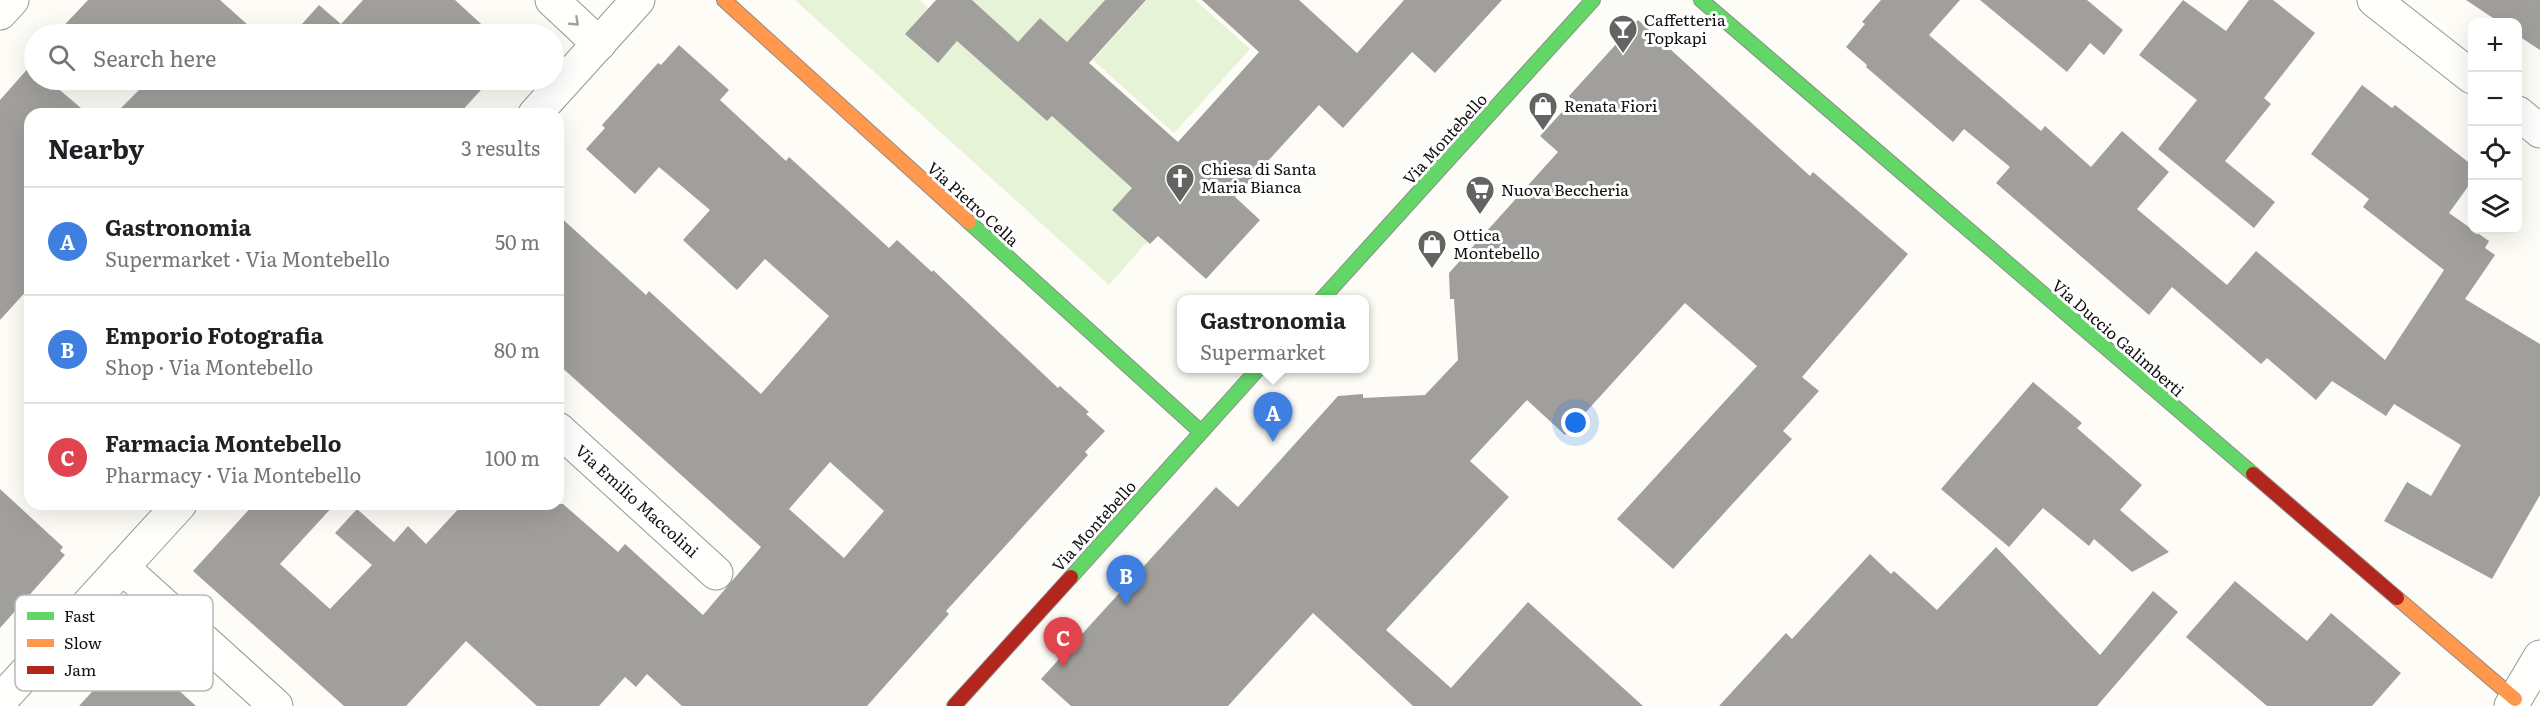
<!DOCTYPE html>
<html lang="en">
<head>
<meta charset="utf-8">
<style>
  body { margin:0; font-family:Literata,serif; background:#f6f6f6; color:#202124 }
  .controls { position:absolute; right:18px; top:18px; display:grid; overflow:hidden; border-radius:12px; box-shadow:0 6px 24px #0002 }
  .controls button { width:54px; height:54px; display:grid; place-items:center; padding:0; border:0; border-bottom:2px solid #e0e0e0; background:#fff; color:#202124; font:30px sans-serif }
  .you { position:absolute; left:1576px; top:423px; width:21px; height:21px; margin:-15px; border:4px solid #fff; border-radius:50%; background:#1a73e8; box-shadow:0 0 0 9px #1a73e833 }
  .badge { display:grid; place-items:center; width:39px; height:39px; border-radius:50%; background:#0b8043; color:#fff; font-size:20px; font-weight:700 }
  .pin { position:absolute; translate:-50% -50px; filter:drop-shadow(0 2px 3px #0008) }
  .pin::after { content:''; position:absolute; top:32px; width:21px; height:18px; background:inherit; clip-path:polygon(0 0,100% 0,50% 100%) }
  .popup { position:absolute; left:1177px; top:295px; width:192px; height:78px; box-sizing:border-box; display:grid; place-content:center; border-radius:12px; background:#fff; filter:drop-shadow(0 2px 4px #0005); font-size:20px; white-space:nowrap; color:#757577 }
  .popup b { font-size:22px; color:#202124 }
  .popup::after { content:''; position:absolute; left:50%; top:100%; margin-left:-12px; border:12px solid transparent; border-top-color:#fff }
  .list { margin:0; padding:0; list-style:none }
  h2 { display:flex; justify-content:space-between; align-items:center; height:78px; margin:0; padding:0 24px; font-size:26px }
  h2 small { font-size:20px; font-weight:400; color:#757577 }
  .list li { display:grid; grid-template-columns:39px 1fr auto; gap:18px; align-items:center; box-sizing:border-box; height:108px; padding:0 24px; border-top:2px solid #e0e0e0 }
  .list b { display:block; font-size:22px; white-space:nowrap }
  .list p { margin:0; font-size:20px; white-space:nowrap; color:#757577 }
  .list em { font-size:20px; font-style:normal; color:#757577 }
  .icon { flex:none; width:33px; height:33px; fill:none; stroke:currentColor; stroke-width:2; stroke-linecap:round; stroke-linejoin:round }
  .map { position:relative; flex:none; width:2540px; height:706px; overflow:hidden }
  .search { position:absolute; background:#fff; box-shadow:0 6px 24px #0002; left:24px; top:24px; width:540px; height:66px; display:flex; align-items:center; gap:15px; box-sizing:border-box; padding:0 21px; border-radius:33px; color:#757577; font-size:22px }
  .panel { position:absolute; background:#fff; box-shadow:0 6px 24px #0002; left:24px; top:108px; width:540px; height:402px; border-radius:18px }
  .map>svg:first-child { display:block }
</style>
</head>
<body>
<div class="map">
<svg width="2540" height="706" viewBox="0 0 2540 706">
  <rect width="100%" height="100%" fill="#fdfcf7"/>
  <g fill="#e7f3d7">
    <path d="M795,0H920L928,8L906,34L937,63L957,41L1047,121L1052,116L1132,188L1112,210L1147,242L1109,285Z"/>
    <path d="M972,0H1105L1067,42L1040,18L1007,55Z"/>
    <path d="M1147,0H1195L1250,49L1174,133L1093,60Z"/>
  </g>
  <g fill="#a19f9c" fill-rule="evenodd">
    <path d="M88,0H220L258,34H56Z"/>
    <path d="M363,0H455L492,34H293L319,5L341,24Z"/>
    <path d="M936,0H972L1018,42L1040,18L1067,42L1105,0H1146L1089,63L1178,142L1259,52L1202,0H1299L1357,53L1404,0H1502L1435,73L1412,52L1343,128L1319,105L1235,197L1260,220L1206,279L1158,236L1150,244L1112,210L1132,188L1052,116L1047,121L957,41L938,63L905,34Z"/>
    <path d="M1881,0H1960L1929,35L2041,131L2045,126L2091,167L2122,131L2169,172L2137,209L2227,285L2256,251L2385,360L2444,270L2363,207L2369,199L2311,154L2362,85L2392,108L2395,105L2472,165V181L2449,213L2489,241L2485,248L2495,255L2465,299L2540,344V495L2492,579L2384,521L2407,482L2431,496L2461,445L2394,404L2386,416L2332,381L2316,400L2267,358L2261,364L2172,287L2149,315L1996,183L2010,167L1964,129L1953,142L1866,67L1867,65L1846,47L1865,24L1862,22Z"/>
    <path d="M1980,0H2087L2123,30L2104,55L2090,43L2067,72Z"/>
    <path d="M2183,0L2226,31L2249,0H2273L2315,33L2264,98L2271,104L2225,161L2275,202L2254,228L2158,149L2197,100L2139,55Z"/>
    <path d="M2466,0H2540V50L2517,35V22H2499Z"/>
    <path d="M1638,20L1810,176L1813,172L1908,254L1802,377L1819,391L1783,431L1792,439L1673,569L1617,519L1757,366L1685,303L1565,435L1527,400L1470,461L1509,497L1386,630L1451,688L1528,602L1643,706H1413L1313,613L1228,706H1071L1041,679L1216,487L1238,507L1338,396L1363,394V398L1425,395L1458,360L1454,299H1450L1449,273L1558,152L1540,136L1572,101L1569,96Z"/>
    <path d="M679,45L729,90L720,100L786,161L789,157L889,248L897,240L932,272L933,270L1058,388L1060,386L1089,412L1086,414L1105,431L1085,452L1088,455L946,611L949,614L867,706H682L647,674L636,687L625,677L599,706H537L466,641L406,706H344L193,571L254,504H335L280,564L330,609L372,565L335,533L357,509L394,542L408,526L426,544L463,504H563L618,552L625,544L703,615L761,547L558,364V215L646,295L649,291L761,394L829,316L765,259L737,290L683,240L710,210L659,167L635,194L586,149L605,128L602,125L658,63L661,65ZM830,462L884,511L844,558L789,509Z"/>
    <path d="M31,65L34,67V80H48L88,114H30V287L0,320V100Z"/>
    <path d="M149,80H490L459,114H115Z"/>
    <path d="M2033,382L2082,423L2077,428L2142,485L2120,510L2169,552L2132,572L2094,539L2089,546L2043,508L2009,547L1941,489Z"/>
    <path d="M0,489L63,547L60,551L65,555L0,628Z"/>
    <path d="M1996,547L2100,655L2153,591L2178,612L2097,706H1719L1786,633L1792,639L1870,554L1891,574L1894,571L1937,610Z"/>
    <path d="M2235,581L2307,641L2331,613L2401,673L2372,706H2267L2186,637Z"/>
    <path d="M132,648L196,706H79Z"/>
  </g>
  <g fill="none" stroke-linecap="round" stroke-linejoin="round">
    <g stroke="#979795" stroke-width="35">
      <g id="street">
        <path d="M552,0L599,44"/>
        <path d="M2374,0L2472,77"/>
        <path d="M0,13L12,0"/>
        <path d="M2518,113L2540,131"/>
        <path d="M535,114L638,0"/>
        <path d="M558,429L716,573"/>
        <path d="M122,567L276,706"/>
        <path d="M0,701L180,504"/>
        <path d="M2511,706L2540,657"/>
      </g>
    </g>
    <g stroke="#8e8d8b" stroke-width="16">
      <g id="fast">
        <path d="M1701,0L2253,474"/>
        <path d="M969,222L1201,432"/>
        <path d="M1321,300L1593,0"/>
        <path d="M1071,577L1259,368"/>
      </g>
    </g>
    <g stroke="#8e8d8b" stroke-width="16">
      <g id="slow">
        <path d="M724,0L969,222"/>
        <path d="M2397,598L2515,699"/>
      </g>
    </g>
    <g stroke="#8e8d8b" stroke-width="16">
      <g id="jam">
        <path d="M2253,474L2397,598"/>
        <path d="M954,706L1071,577"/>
      </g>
    </g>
    <use href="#street" stroke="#fffffe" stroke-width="33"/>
    <use href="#fast" stroke="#63d668" stroke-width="14"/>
    <use href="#slow" stroke="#ff974d" stroke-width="14"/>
    <use href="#jam" stroke="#b3261e" stroke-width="14"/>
  </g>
  <defs><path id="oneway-chevron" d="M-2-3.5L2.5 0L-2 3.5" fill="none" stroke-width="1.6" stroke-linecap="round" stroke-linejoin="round" transform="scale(1.5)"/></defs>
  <use stroke="#a0a09f" href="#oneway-chevron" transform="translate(575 22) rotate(43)"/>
  <defs>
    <g id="bar-pin" transform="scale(1.5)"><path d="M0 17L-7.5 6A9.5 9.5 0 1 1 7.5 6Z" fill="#646362" stroke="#fff"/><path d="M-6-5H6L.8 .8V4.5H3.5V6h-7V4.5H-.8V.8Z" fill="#fff"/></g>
    <g id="shop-pin" transform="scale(1.5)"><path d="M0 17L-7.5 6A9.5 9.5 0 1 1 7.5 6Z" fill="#646362" stroke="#fff"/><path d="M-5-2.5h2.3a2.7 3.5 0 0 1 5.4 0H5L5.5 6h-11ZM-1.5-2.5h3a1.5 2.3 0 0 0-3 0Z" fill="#fff"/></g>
    <g id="church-pin" transform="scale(1.5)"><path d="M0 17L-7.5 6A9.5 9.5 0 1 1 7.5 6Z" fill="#646362" stroke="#fff"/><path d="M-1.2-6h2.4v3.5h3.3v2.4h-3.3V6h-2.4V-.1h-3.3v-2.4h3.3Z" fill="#fff"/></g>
    <g id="supermarket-pin" transform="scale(1.5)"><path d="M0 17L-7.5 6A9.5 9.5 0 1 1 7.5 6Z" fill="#646362" stroke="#fff"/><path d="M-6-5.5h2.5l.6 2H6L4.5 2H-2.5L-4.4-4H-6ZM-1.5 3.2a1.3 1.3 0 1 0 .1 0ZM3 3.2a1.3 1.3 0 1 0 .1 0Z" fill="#fff"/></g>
  </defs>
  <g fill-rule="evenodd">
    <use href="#bar-pin" x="1623" y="29"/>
    <use href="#shop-pin" x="1543" y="106"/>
    <use href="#church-pin" x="1180" y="178"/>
    <use href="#supermarket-pin" x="1480" y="190"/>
    <use href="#shop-pin" x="1432" y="244"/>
  </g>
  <g text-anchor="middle" stroke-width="6" stroke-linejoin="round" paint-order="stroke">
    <g font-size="16" fill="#111" stroke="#fff" text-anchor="start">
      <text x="1644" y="26">Caffetteria<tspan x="1644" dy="18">Topkapi</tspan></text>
      <text x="1564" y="112">Renata Fiori</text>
      <text x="1201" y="175">Chiesa di Santa<tspan x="1201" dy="18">Maria Bianca</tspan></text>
      <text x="1501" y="196">Nuova Beccheria</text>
      <text x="1453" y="241">Ottica<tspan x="1453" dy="18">Montebello</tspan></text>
    </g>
    <g font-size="16" fill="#111" stroke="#fff">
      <text transform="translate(1445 139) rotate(-48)" y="6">Via Montebello</text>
      <text transform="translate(973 204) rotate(42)" y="6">Via Pietro Cella</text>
      <text transform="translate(2118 338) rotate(41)" y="6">Via Duccio Galimberti</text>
      <text transform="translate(637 501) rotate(42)" y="6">Via Emilio Maccolini</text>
      <text transform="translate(1094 526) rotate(-48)" y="6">Via Montebello</text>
    </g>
  </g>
  <rect x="15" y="595" width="198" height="96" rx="9" fill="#fff" stroke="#b8b8b8" stroke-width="1.5"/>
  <rect x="27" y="612" width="27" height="8" fill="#63d668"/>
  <rect x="27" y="639" width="27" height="8" fill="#ff974d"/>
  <rect x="27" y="666" width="27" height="8" fill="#b3261e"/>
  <g font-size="16" fill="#111">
    <text x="64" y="622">Fast</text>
    <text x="64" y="649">Slow</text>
    <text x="64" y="676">Jam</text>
  </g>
</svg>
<div class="controls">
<button>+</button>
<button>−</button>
<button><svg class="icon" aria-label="locate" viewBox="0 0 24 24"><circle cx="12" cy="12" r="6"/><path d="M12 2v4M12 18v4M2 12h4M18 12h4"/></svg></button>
<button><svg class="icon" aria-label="layers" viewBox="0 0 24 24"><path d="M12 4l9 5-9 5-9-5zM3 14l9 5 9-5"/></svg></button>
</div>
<div class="you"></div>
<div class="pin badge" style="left:1273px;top:442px;background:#3f7fe0">A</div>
<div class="popup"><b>Gastronomia</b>Supermarket</div>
<div class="pin badge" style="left:1126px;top:605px;background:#3f7fe0">B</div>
<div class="pin badge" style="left:1063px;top:667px;background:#e0444e">C</div>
<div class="search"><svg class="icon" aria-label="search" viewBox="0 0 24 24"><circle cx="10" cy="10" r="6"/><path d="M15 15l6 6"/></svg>Search here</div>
<section class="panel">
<h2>Nearby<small>3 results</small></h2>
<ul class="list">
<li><span class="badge" style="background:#3f7fe0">A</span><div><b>Gastronomia</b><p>Supermarket · Via Montebello</p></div><em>50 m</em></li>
<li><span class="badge" style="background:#3f7fe0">B</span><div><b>Emporio Fotografia</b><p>Shop · Via Montebello</p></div><em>80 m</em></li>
<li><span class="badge" style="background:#e0444e">C</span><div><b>Farmacia Montebello</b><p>Pharmacy · Via Montebello</p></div><em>100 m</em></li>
</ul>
</section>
</div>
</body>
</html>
